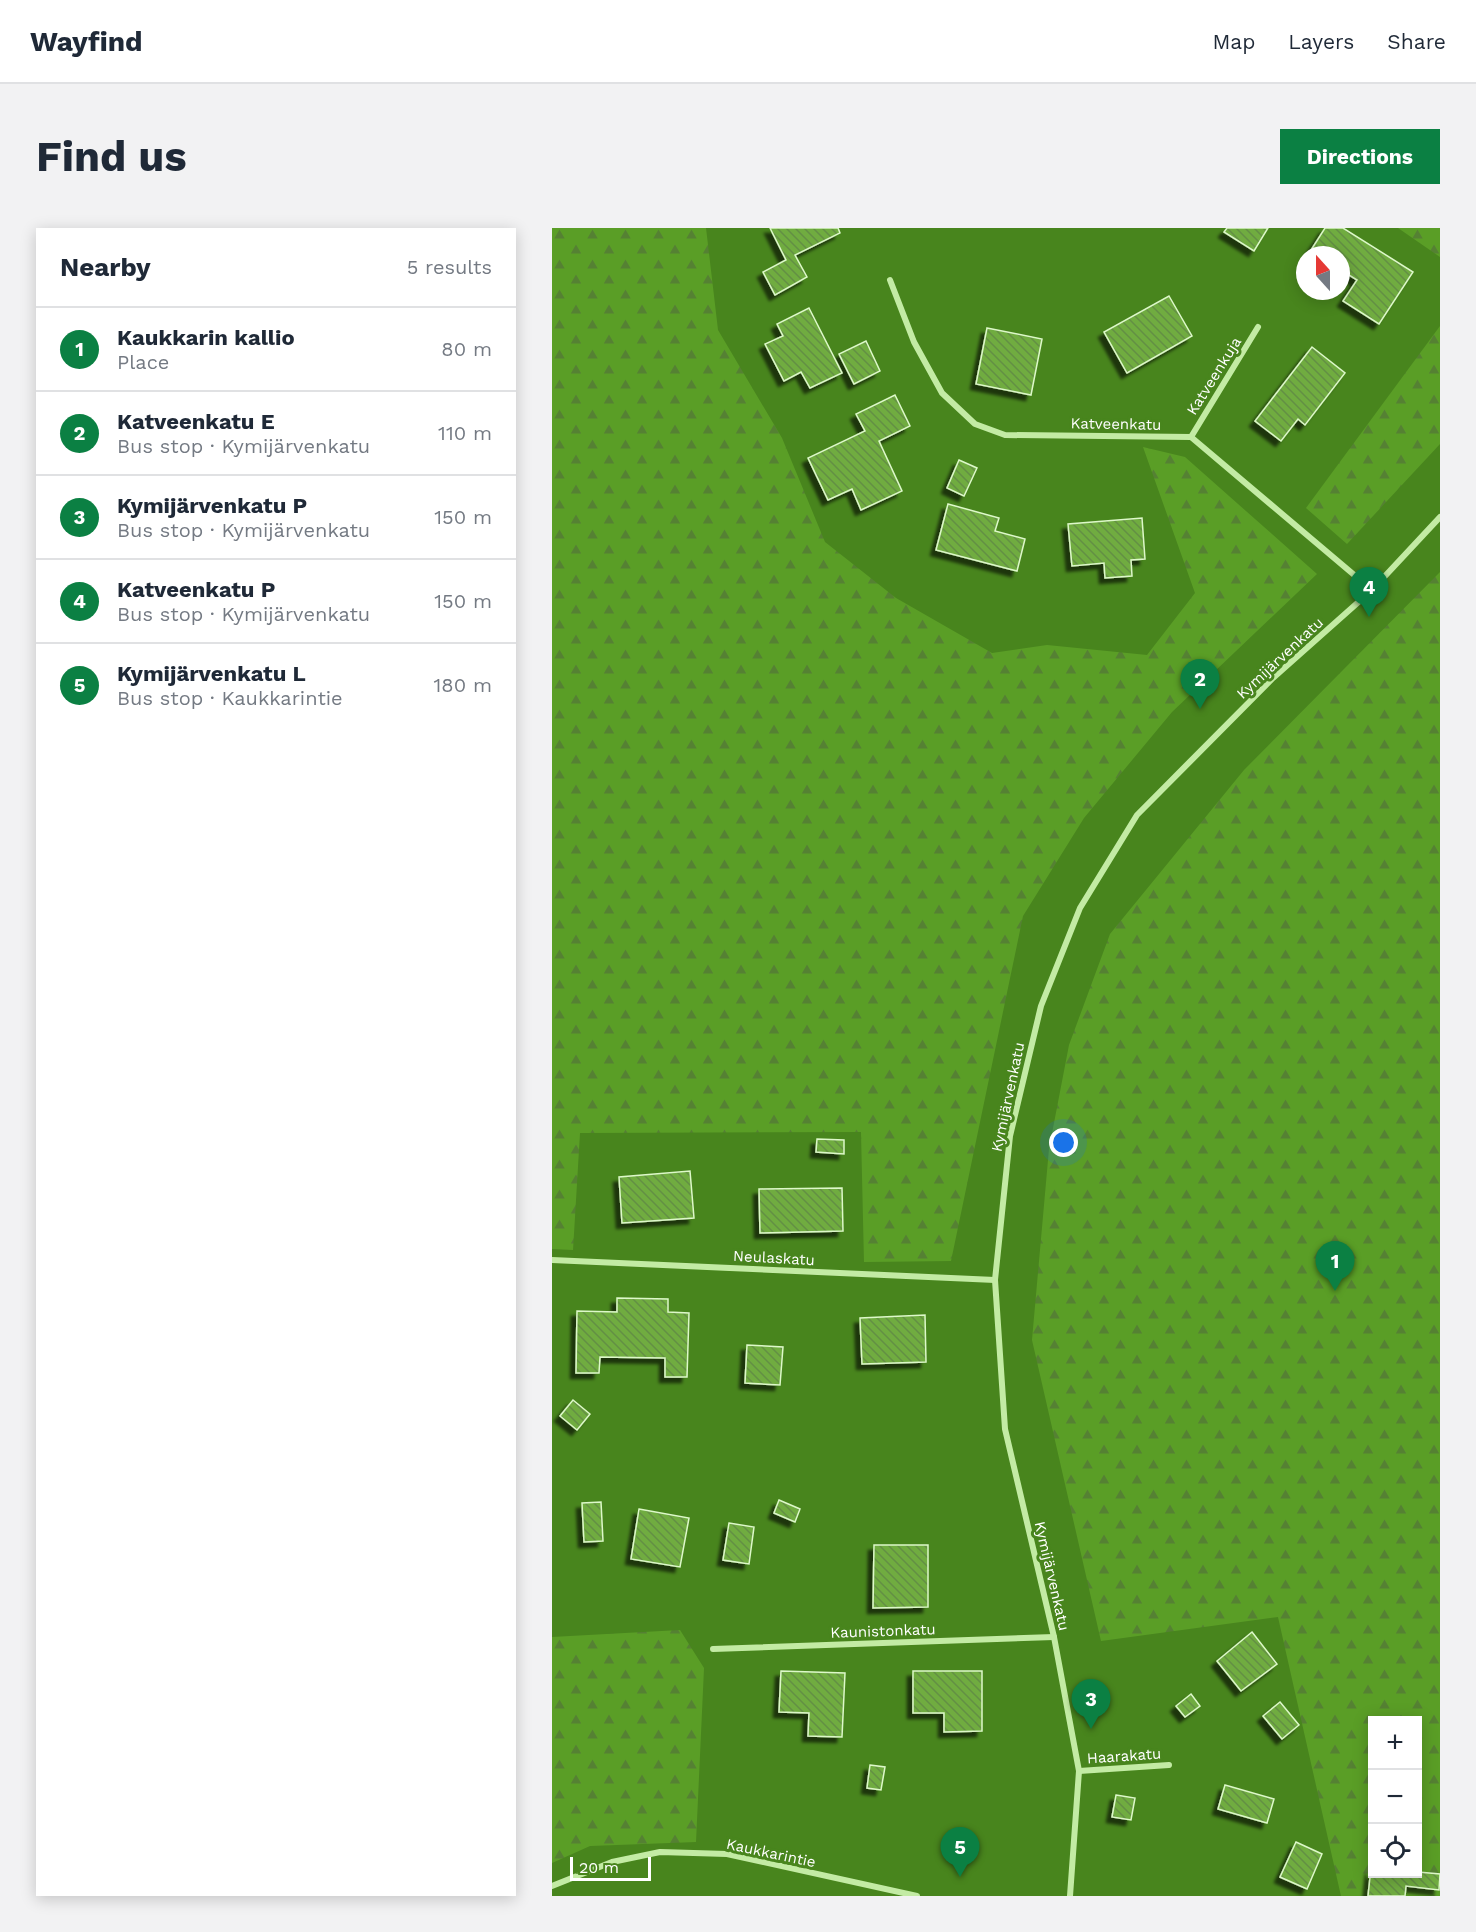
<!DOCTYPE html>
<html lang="en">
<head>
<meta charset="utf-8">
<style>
  body { margin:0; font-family:"Work Sans",sans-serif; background:#f2f2f3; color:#1f2937 }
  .controls { position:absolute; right:18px; bottom:18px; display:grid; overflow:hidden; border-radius:0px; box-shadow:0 3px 15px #0003 }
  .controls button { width:54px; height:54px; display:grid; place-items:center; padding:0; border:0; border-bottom:2px solid #e0e1e3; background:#fff; color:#1f2937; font:30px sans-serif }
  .compass { position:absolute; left:744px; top:18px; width:54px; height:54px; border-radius:50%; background:#fff; box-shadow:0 3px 15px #0003; rotate:339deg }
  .scale { position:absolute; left:18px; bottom:15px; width:81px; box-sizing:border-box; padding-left:6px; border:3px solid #fff; border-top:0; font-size:16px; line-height:21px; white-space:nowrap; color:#fff; -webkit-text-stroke:4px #48851d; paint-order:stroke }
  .you { position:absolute; left:512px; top:915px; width:21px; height:21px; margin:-15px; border:4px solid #fff; border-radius:50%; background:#1a73e8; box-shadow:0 0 0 9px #1a73e833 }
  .badge { display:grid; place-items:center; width:39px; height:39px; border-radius:50%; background:#0b8043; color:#fff; font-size:20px; font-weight:700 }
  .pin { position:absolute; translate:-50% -50px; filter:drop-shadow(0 2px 3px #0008) }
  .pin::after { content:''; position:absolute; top:32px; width:21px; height:18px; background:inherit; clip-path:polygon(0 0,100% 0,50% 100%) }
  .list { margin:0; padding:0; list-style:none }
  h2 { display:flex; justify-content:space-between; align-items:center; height:78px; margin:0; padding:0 24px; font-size:26px }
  h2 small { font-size:20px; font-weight:400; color:#747a83 }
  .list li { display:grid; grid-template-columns:39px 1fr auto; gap:18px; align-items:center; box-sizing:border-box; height:84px; padding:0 24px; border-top:2px solid #e0e1e3 }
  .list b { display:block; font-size:22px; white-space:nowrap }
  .list p { margin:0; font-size:20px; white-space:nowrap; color:#747a83 }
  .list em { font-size:20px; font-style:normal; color:#747a83 }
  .icon { flex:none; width:33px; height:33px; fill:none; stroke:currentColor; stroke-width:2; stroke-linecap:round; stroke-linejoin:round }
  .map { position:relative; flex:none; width:888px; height:1668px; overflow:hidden; border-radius:0px }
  header { display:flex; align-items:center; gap:36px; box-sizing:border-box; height:84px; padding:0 30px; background:#fff; border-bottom:2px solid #e0e1e3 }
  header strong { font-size:28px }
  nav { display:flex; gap:33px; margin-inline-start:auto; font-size:21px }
  .intro { display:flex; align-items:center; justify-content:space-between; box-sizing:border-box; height:144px; padding:0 36px }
  h1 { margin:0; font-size:42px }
  .button { padding:15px 27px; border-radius:0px; background:#0b8043; color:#fff; font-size:21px; font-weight:700 }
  main { display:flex; gap:36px; padding:0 36px }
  aside { flex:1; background:#fff; border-radius:0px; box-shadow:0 3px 15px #0003 }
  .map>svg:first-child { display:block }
</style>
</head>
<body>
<header>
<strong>Wayfind</strong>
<nav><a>Map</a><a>Layers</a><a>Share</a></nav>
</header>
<div class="intro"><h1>Find us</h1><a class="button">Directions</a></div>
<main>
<aside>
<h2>Nearby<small>5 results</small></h2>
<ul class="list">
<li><span class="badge">1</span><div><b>Kaukkarin kallio</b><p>Place</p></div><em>80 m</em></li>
<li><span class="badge">2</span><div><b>Katveenkatu E</b><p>Bus stop · Kymijärvenkatu</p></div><em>110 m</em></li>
<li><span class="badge">3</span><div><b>Kymijärvenkatu P</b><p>Bus stop · Kymijärvenkatu</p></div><em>150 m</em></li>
<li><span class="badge">4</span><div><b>Katveenkatu P</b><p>Bus stop · Kymijärvenkatu</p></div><em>150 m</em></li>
<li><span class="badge">5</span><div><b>Kymijärvenkatu L</b><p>Bus stop · Kaukkarintie</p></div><em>180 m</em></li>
</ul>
</aside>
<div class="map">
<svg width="888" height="1668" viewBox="0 0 888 1668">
  <defs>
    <pattern id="forest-firs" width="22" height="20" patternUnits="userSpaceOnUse" patternTransform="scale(1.5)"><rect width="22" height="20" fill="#5a9e26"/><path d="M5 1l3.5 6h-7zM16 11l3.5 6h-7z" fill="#558133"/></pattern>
    <pattern id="building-back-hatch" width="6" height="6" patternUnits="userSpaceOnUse" patternTransform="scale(1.5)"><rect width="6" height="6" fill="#6fac41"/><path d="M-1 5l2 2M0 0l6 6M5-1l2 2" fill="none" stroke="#648f44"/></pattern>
    <filter id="shadow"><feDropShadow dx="-5.5" dy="5.5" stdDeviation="1.5" flood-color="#0009"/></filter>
  </defs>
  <rect width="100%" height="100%" fill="#48851d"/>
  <g fill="url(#forest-firs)" fill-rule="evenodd">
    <path d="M0,0H154L166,102L230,210L273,314L344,370L440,425L495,417L595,427L643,365L591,219L633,229L765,346L620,484L532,590L471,688L399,1033L312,1034L309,904L28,905L21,1022L0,1021Z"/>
    <path d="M846,0H888V29Z"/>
    <path d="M888,98V216L795,316L754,280Z"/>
    <path d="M888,344V1668H789L726,1389L549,1413L480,1112L497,921L517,817L558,706L692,542ZM820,1492H866V1646H820Z"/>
    <path d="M128,1402L152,1440L144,1614L38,1618L0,1635V1409Z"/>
  </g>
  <g fill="url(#building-back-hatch)" stroke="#ddf8c9" stroke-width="1.5" filter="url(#shadow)">
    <path d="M218,0H286L288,5L243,27L255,49L223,67L211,44L234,32Z"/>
    <path d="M675,0H716L702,23L672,4Z"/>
    <path d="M773,0H791L861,44L827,96L791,73L805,52L789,42V27H766L759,22Z"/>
    <path d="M617,68L640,108L575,145L552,104Z"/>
    <path d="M257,80L290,145L258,160L249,144L232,153L213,116L231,108L225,96Z"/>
    <path d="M435,100L490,111L479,167L424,156Z"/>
    <path d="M314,113L328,143L302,156L287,126Z"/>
    <path d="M760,119L793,145L753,197L746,191L729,213L703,193Z"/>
    <path d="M343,167L358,198L327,213L350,263L309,282L300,261L276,272L256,230L313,203L304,186Z"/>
    <path d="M407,232L425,240L412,268L395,260Z"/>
    <path d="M396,276L447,290L443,303L473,311L465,343L384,322Z"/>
    <path d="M590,290L593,331L579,332L580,348L553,350L552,335L520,338L516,296Z"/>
    <path d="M265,911L292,912V926L264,924Z"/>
    <path d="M138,943L142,990L70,995L67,949Z"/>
    <path d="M290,960L291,1003L208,1005L207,961Z"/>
    <path d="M65,1070L116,1071V1084L137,1085L135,1149H113V1130L48,1129L47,1145H24L25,1083L65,1084Z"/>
    <path d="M373,1087L374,1134L310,1136L308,1090Z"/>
    <path d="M195,1117L231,1119L228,1157L193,1155Z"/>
    <path d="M21,1172L38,1186L25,1202L8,1188Z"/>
    <path d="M227,1272L248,1281L243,1294L222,1285Z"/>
    <path d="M49,1274L51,1313L32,1314L30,1275Z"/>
    <path d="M87,1281L137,1290L128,1339L79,1331Z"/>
    <path d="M177,1295L202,1299L197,1336L171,1332Z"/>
    <path d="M322,1317H376V1379L321,1380Z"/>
    <path d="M700,1404L725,1436L689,1463L665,1433Z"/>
    <path d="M229,1443L293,1445L290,1509L256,1508L257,1485L227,1484Z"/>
    <path d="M361,1443H430V1503L392,1504V1485H361Z"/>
    <path d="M639,1466L648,1478L633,1489L624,1478Z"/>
    <path d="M728,1474L747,1497L730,1511L711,1488Z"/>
    <path d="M318,1537L333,1539L329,1562L315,1560Z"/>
    <path d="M673,1557L722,1571L715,1595L666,1581Z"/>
    <path d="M564,1567L583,1570L579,1592L560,1589Z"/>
    <path d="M744,1614L770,1626L755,1661L728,1649Z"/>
    <path d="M819,1640L820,1646L866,1644L888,1646L887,1662L854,1658L853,1668H816Z"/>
  </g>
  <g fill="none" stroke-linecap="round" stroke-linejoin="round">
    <g stroke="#c3eba4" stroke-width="6">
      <path d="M338,52L362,114L390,165L423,196L453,207L639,209L820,362"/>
      <path d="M639,209L706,99"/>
      <path d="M0,1032L443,1052"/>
      <path d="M161,1421L502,1409"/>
      <path d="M527,1543L617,1537"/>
      <path d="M0,1658L60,1634L108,1624L175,1626L365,1668"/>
      <path d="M518,1668L527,1543L502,1409L453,1201L443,1052L458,908L489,778L528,680L585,587L721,450L820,362L888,289"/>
    </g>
  </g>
  <g text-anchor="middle" stroke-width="6" stroke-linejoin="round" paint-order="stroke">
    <g font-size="15" fill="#fff" stroke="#48851d">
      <text transform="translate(662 148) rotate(-58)" y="5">Katveenkuja</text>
      <text transform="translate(564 196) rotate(1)" y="5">Katveenkatu</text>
      <text transform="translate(728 430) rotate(-43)" y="5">Kymijärvenkatu</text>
      <text transform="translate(456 869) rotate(-78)" y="5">Kymijärvenkatu</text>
      <text transform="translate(222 1030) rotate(3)" y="5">Neulaskatu</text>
      <text transform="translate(500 1348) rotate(77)" y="5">Kymijärvenkatu</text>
      <text transform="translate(331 1403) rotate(-2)" y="5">Kaunistonkatu</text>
      <text transform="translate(572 1528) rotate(-4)" y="5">Haarakatu</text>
      <text transform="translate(219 1625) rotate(12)" y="5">Kaukkarintie</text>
    </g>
  </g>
</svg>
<div class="controls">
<button>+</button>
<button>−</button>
<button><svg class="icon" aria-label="locate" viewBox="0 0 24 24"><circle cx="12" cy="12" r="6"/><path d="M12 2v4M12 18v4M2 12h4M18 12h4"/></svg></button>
</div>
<svg class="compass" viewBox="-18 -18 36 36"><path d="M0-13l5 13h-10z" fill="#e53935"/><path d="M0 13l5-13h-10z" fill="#747a83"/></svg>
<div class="scale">20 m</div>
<div class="you"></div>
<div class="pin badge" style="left:783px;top:1063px">1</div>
<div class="pin badge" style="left:648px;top:481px">2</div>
<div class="pin badge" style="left:539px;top:1501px">3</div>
<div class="pin badge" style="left:817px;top:389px">4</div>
<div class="pin badge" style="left:408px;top:1649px">5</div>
</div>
</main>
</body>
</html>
